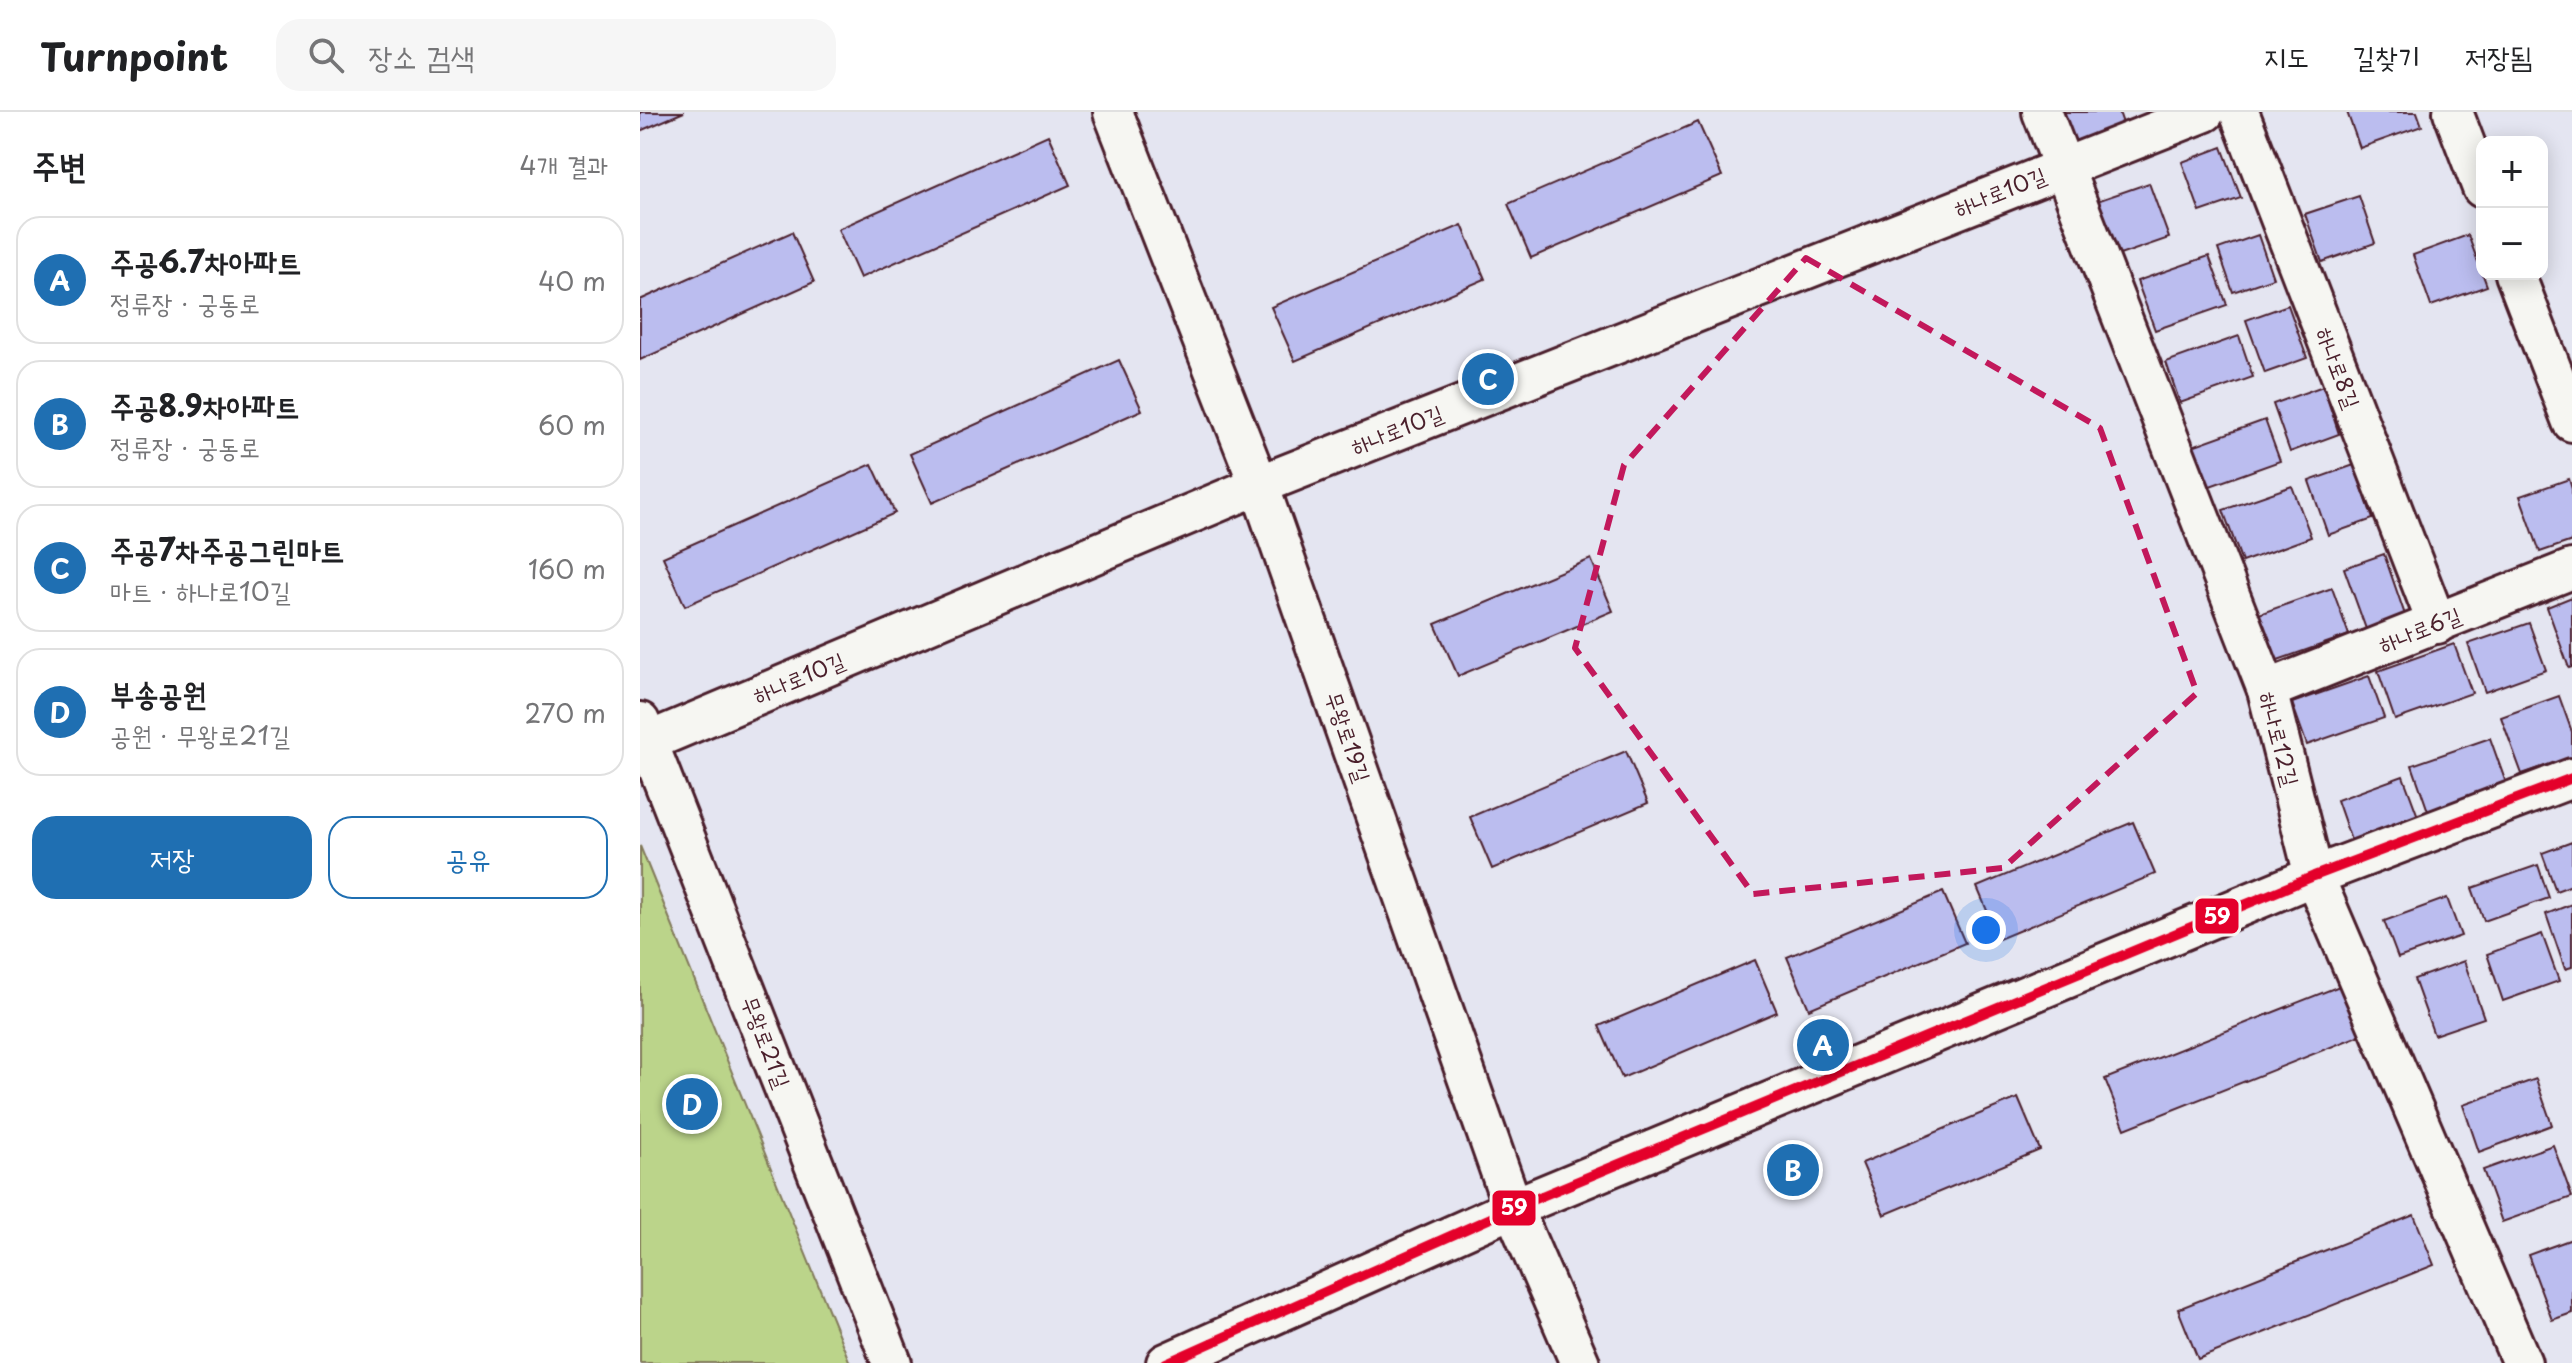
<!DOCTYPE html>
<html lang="ko">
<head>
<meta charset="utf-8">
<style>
  body { margin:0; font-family:"Playpen Sans","Poor Story",sans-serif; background:#f6f6f6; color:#202124 }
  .controls { position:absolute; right:24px; top:24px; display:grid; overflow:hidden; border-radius:16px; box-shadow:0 4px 20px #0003 }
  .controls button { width:72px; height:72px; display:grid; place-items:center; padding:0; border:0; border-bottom:2px solid #e0e0e0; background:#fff; color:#202124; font:40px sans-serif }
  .you { position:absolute; left:1346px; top:818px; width:28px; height:28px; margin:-20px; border:6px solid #fff; border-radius:50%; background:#1a73e8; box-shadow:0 0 0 12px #1a73e833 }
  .badge { display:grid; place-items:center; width:52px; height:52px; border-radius:50%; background:#1f6fb2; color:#fff; font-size:26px; font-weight:700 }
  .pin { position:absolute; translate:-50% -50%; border:4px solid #fff; box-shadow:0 2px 8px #0006 }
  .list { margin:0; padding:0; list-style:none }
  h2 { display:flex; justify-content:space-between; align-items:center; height:104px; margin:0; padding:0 32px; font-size:34px }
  h2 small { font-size:26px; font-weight:400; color:#757577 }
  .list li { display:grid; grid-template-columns:52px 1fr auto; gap:24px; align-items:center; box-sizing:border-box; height:128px; margin:0 16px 16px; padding:0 16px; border:2px solid #e0e0e0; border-radius:24px }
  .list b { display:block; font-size:30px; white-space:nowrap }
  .list p { margin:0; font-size:26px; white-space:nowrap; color:#757577 }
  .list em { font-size:26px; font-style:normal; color:#757577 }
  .actions { display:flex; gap:16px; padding:24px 32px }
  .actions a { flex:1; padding:18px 0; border:2px solid #1f6fb2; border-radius:24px; text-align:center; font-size:28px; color:#1f6fb2 }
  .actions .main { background:#1f6fb2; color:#fff }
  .icon { flex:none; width:44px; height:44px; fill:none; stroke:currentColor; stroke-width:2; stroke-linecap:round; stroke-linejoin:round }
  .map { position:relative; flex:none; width:1932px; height:1251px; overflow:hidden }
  header { display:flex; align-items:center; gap:48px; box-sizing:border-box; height:112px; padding:0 40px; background:#fff; border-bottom:2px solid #e0e0e0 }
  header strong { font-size:38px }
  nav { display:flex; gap:44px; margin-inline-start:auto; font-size:28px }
  .search { width:560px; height:72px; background:#f6f6f6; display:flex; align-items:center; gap:20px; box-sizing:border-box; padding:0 28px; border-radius:24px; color:#757577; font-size:30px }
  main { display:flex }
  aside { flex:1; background:#fff }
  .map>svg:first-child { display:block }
</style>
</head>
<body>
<header>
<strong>Turnpoint</strong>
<div class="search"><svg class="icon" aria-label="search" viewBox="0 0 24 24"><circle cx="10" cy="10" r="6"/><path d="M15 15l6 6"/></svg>장소 검색</div>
<nav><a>지도</a><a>길찾기</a><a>저장됨</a></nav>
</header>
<main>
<aside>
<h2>주변<small>4개 결과</small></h2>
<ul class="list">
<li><span class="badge">A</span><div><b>주공6.7차아파트</b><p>정류장 · 궁동로</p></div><em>40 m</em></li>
<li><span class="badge">B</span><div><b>주공8.9차아파트</b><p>정류장 · 궁동로</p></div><em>60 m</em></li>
<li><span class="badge">C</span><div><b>주공7차주공그린마트</b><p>마트 · 하나로10길</p></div><em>160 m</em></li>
<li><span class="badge">D</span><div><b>부송공원</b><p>공원 · 무왕로21길</p></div><em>270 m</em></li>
</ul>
<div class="actions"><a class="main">저장</a><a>공유</a></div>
</aside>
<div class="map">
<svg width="1932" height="1251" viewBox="0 0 1932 1251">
  <rect width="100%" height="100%" fill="#e4e5f1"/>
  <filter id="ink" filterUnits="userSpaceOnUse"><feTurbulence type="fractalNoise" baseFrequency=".0125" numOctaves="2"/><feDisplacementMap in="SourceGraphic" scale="16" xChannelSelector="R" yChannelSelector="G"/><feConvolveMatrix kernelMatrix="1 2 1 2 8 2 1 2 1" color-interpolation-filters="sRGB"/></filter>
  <g filter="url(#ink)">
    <path fill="#bbd48a" stroke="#827a5a" stroke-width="2" d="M0,734L210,1251H0Z"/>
    <g fill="#bbbdef" stroke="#4a1f2b" stroke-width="2">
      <path d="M0,0H44L0,19Z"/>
      <path d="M1419,0H1479L1487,23L1434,42Z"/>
      <path d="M1707,0H1777L1782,14L1720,36Z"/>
      <path d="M1058,10L1082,64L891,146L868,92Z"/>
      <path d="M408,23L430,73L220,166L198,117Z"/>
      <path d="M1582,35L1601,86L1560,100L1542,50Z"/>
      <path d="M1509,71L1529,126L1474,145L1454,90Z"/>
      <path d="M1719,84L1735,131L1682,150L1665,102Z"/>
      <path d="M822,113L845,167L655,249L631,195Z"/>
      <path d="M152,120L174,170L0,248V188Z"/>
      <path d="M1618,123L1633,166L1593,180L1578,137Z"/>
      <path d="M1828,123L1847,174L1791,194L1773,143Z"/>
      <path d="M1569,144L1587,193L1515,218L1497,169Z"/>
      <path d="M1648,193L1667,246L1625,261L1606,208Z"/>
      <path d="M1599,224L1613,265L1540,291L1526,250Z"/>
      <path d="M479,248L502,298L292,391L270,342Z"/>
      <path d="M1683,274L1699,322L1650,340L1633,292Z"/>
      <path d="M1625,308L1640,349L1559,378L1544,337Z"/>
      <path d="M232,352L255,401L45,494L23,445Z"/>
      <path d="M1714,353L1733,407L1688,423L1669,369Z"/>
      <path d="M1929,367L1932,377V429L1900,440L1880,384Z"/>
      <path d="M1652,374L1671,425L1602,450L1583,398Z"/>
      <path d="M1744,442L1765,503L1726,517L1704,456Z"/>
      <path d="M951,447L973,499L818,564L795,512Z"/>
      <path d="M1692,476L1709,523L1635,549L1619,502Z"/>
      <path d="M1932,485V555L1929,556L1907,495Z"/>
      <path d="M1889,511L1906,558L1845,580L1828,532Z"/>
      <path d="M1814,532L1832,581L1755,608L1738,559Z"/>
      <path d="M1729,564L1744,606L1667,633L1652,591Z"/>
      <path d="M1919,584L1932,620V645L1882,662L1861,605Z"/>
      <path d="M1850,626L1866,671L1788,699L1772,653Z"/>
      <path d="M986,639L1008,691L852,757L830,705Z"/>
      <path d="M1763,664L1780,710L1713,734L1697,688Z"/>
      <path d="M1493,710L1515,762L1359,827L1337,775Z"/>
      <path d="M1932,730V773L1916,779L1902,741Z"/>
      <path d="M1898,753L1909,786L1844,809L1832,776Z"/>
      <path d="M1303,780L1325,831L1169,897L1147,845Z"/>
      <path d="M1807,786L1821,824L1758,846L1744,809Z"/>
      <path d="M1932,792V855L1925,857L1906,802Z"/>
      <path d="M1902,822L1919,869L1863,889L1847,842Z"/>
      <path d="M1115,848L1137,900L982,966L959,914Z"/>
      <path d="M1824,849L1844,906L1794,923L1774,867Z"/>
      <path d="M1702,873L1721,923L1485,1017L1465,967Z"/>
      <path d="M1896,967L1912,1013L1839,1040L1823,993Z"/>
      <path d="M1378,986L1400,1038L1244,1103L1222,1051Z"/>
      <path d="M1913,1033L1932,1085L1862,1110L1843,1058Z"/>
      <path d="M1774,1103L1794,1153L1558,1247L1538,1197Z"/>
      <path d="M1932,1127V1201L1912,1208L1888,1143Z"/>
    </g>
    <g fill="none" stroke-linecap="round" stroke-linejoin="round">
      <g stroke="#4a1f2b" stroke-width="44">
        <g id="minor">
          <path d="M473,0L619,373L873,1096L940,1251"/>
          <path d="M1402,0L1627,578L1674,764L1882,1251"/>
          <path d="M1599,0L1797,512"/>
          <path d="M1813,0L1842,76"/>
          <path d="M1875,162L1932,310"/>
          <path d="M1627,578L1932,457"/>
          <path d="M0,610L252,1251"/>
          <path d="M0,633L619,373L1565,0"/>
          <path d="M526,1251L873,1096L1674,764L1932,666"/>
        </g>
      </g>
      <use href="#minor" stroke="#f6f6f2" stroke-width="38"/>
      <g stroke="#f6f6f2" stroke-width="16">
        <path id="bus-1" d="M526,1251L873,1096L1674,764L1932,666"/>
      </g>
      <use href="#bus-1" stroke="#e4002b" stroke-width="10"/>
    </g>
  </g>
  <path fill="none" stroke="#c2185b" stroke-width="6" stroke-dasharray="16 10" stroke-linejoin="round" d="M1166,146L1460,316L1557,581L1363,756L1113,782L935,536L984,353Z"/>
  <g text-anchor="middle" stroke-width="6" stroke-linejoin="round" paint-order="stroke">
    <g font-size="22" fill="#4a1f2b" stroke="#f6f6f2">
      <text transform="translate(1360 80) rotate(-22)" y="8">하나로10길</text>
      <text transform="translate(1698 256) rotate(69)" y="8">하나로8길</text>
      <text transform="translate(757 318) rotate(-22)" y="8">하나로10길</text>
      <text transform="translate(1780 518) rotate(-22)" y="8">하나로6길</text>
      <text transform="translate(159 566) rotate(-23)" y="8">하나로10길</text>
      <text transform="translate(708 625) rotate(71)" y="8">무왕로19길</text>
      <text transform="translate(1639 627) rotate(75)" y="8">하나로12길</text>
      <text transform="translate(126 930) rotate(69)" y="8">무왕로21길</text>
    </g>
  </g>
  <g stroke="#f6f6f2" stroke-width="3">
    <rect x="1554" y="785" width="46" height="38" rx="8" fill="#e4002b"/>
    <rect x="851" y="1077" width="46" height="38" rx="8" fill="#e4002b"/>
  </g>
  <g font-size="22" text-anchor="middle" font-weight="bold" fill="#fff">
    <text x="1577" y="812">59</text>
    <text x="874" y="1103">59</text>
  </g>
</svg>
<div class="controls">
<button>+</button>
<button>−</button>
</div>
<div class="you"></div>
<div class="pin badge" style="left:1183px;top:933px">A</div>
<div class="pin badge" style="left:1153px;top:1058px">B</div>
<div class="pin badge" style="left:848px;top:267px">C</div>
<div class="pin badge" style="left:52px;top:992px">D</div>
</div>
</main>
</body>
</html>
